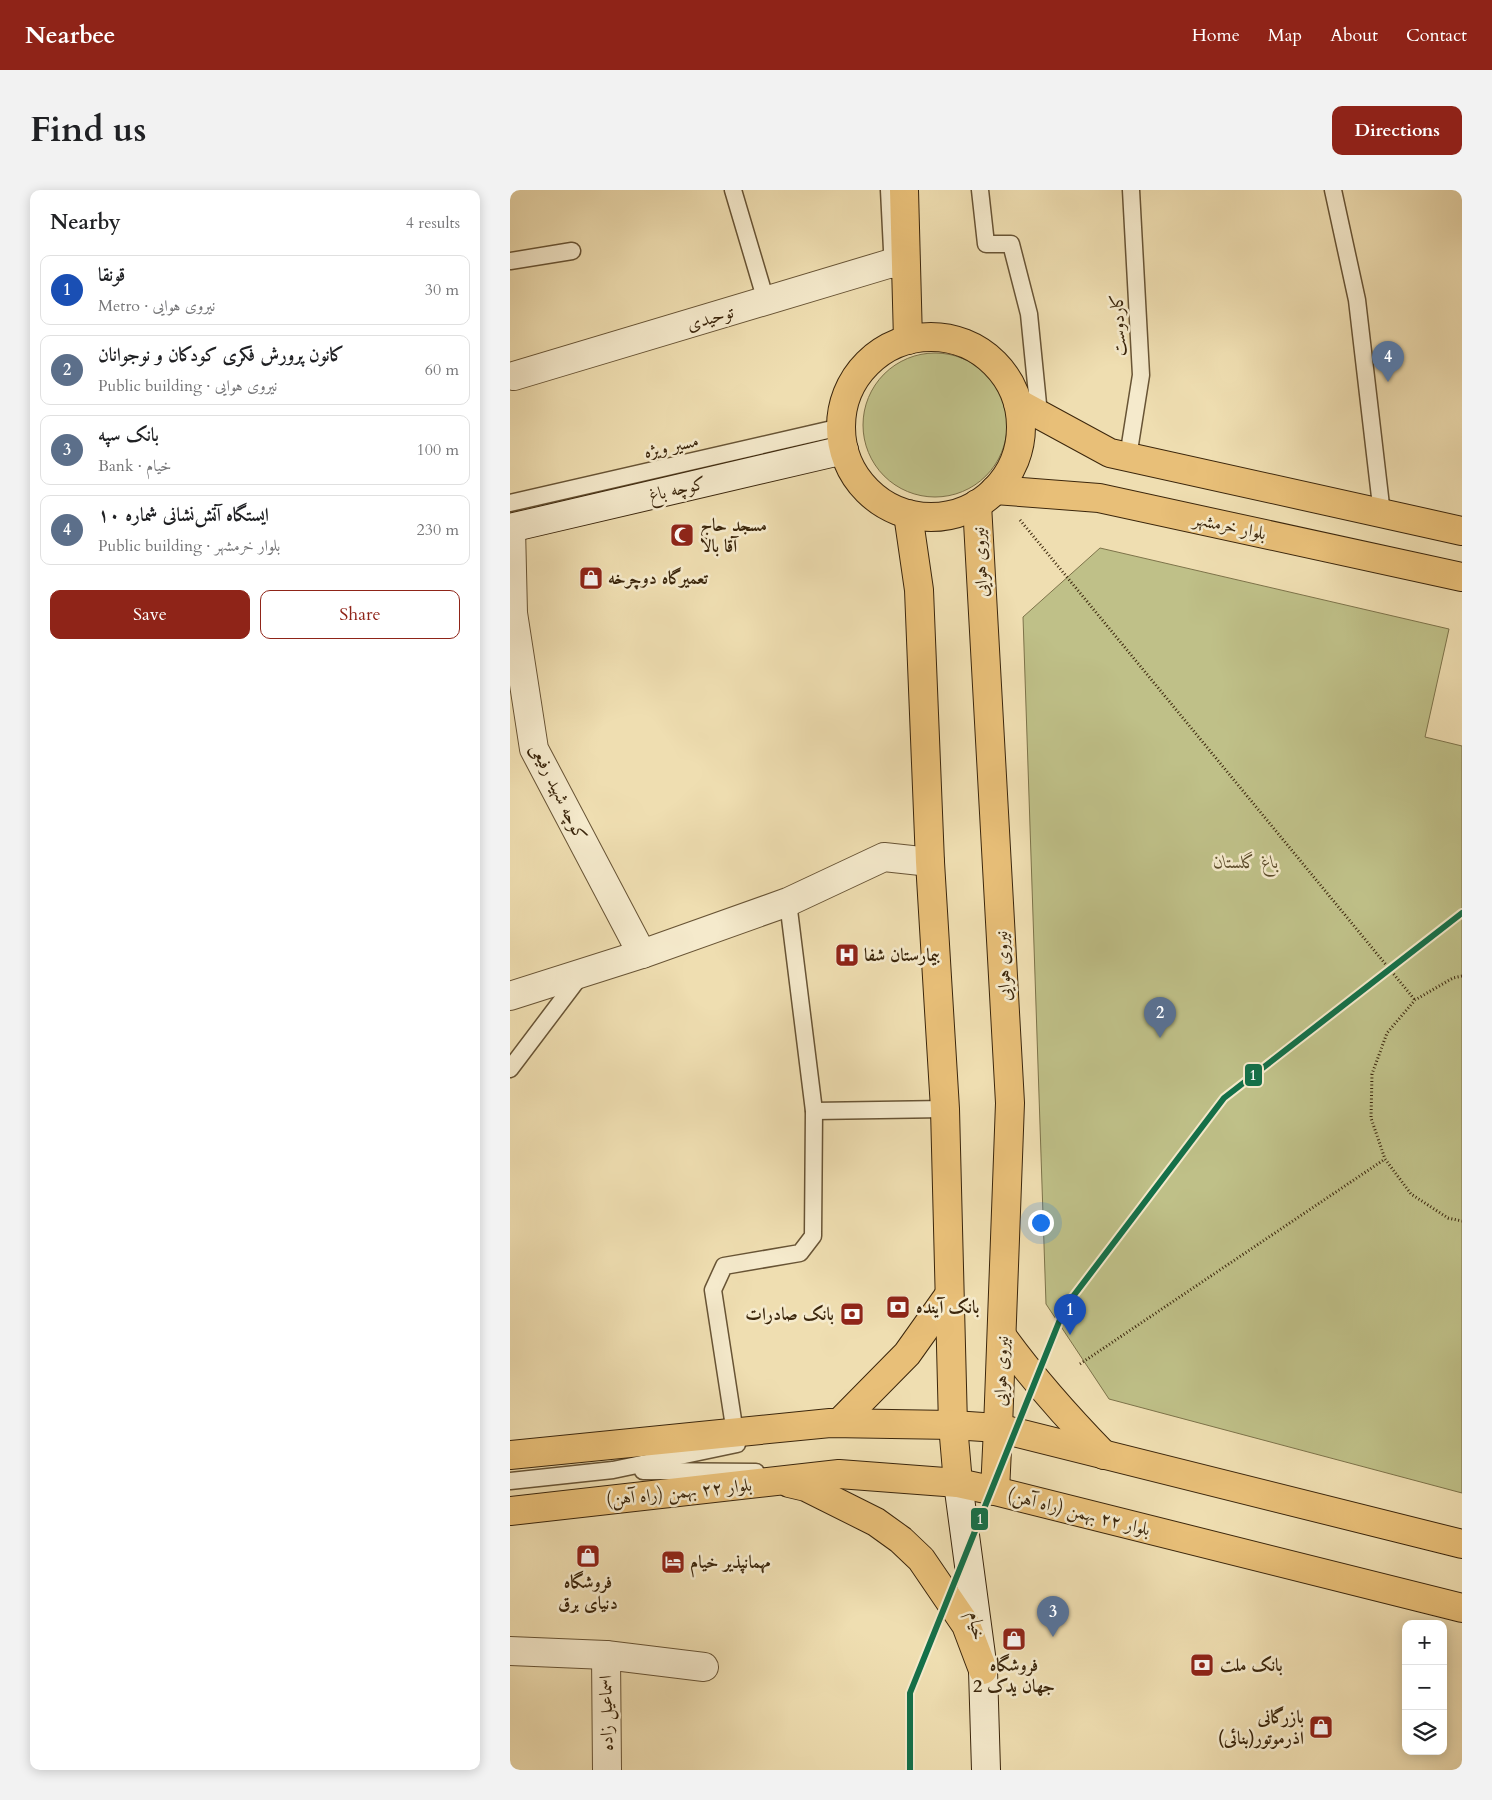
<!DOCTYPE html>
<html lang="en">
<head>
<meta charset="utf-8">
<style>
  body { margin:0; font-family:Cardo,Amiri,serif; background:#f2f2f2; color:#202124 }
  .controls { position:absolute; right:15px; bottom:15px; display:grid; overflow:hidden; border-radius:10px; box-shadow:0 2px 12px #0003 }
  .controls button { width:45px; height:45px; display:grid; place-items:center; padding:0; border:0; border-bottom:1px solid #e0e0e0; background:#fff; color:#202124; font:25px sans-serif }
  .you { position:absolute; left:530px; top:1032px; width:18px; height:18px; margin:-12px; border:4px solid #fff; border-radius:50%; background:#1a73e8; box-shadow:0 0 0 8px #1a73e833 }
  .badge { display:grid; place-items:center; width:32px; height:32px; border-radius:50%; background:#8f2418; color:#fff; font-size:16px; font-weight:700 }
  .pin { position:absolute; translate:-50% -41px; filter:drop-shadow(0 1px 2px #0008) }
  .pin::after { content:''; position:absolute; top:26px; width:18px; height:15px; background:inherit; clip-path:polygon(0 0,100% 0,50% 100%) }
  .list { margin:0; padding:0; list-style:none }
  h2 { display:flex; justify-content:space-between; align-items:center; height:65px; margin:0; padding:0 20px; font-size:21px }
  h2 small { font-size:16px; font-weight:400; color:#757577 }
  .list li { display:grid; grid-template-columns:32px 1fr auto; gap:15px; align-items:center; box-sizing:border-box; height:70px; margin:0 10px 10px; padding:0 10px; border:1px solid #e0e0e0; border-radius:10px }
  .list b { display:block; font-size:19px; white-space:nowrap }
  .list p { margin:0; font-size:16px; white-space:nowrap; color:#757577 }
  .list em { font-size:16px; font-style:normal; color:#757577 }
  .actions { display:flex; gap:10px; padding:15px 20px }
  .actions a { flex:1; padding:11px 0; border:1px solid #8f2418; border-radius:10px; text-align:center; font-size:18px; color:#8f2418 }
  .actions .main { background:#8f2418; color:#fff }
  .icon { flex:none; width:28px; height:28px; fill:none; stroke:currentColor; stroke-width:2; stroke-linecap:round; stroke-linejoin:round }
  .map { position:relative; flex:none; width:952px; height:1580px; overflow:hidden; border-radius:10px }
  header { display:flex; align-items:center; gap:30px; box-sizing:border-box; height:70px; padding:0 25px; background:#8f2418; color:#fff }
  header strong { font-size:24px }
  nav { display:flex; gap:28px; margin-inline-start:auto; font-size:18px }
  .intro { display:flex; align-items:center; justify-content:space-between; box-sizing:border-box; height:120px; padding:0 30px }
  h1 { margin:0; font-size:35px }
  .button { padding:12px 22px; border-radius:10px; background:#8f2418; color:#fff; font-size:18px; font-weight:700 }
  main { display:flex; gap:30px; padding:0 30px }
  aside { flex:1; background:#fff; border-radius:10px; box-shadow:0 2px 12px #0003 }
  .map>svg:first-child { display:block }
</style>
</head>
<body>
<header>
<strong>Nearbee</strong>
<nav><a>Home</a><a>Map</a><a>About</a><a>Contact</a></nav>
</header>
<div class="intro"><h1>Find us</h1><a class="button">Directions</a></div>
<main>
<aside>
<h2>Nearby<small>4 results</small></h2>
<ul class="list">
<li><span class="badge" style="background:#1a4fb4">1</span><div><b>قونقا</b><p>Metro · نیروی هوایی</p></div><em>30 m</em></li>
<li><span class="badge" style="background:#5c6f8a">2</span><div><b>کانون پرورش فکری کودکان و نوجوانان</b><p>Public building · نیروی هوایی</p></div><em>60 m</em></li>
<li><span class="badge" style="background:#5c6f8a">3</span><div><b>بانک سپه</b><p>Bank · خیام</p></div><em>100 m</em></li>
<li><span class="badge" style="background:#5c6f8a">4</span><div><b>ایستگاه آتش‌نشانی شماره ۱۰</b><p>Public building · بلوار خرمشهر</p></div><em>230 m</em></li>
</ul>
<div class="actions"><a class="main">Save</a><a>Share</a></div>
</aside>
<div class="map">
<svg width="952" height="1580" viewBox="0 0 952 1580">
  <rect width="100%" height="100%" fill="#efdeb1"/>
  <filter id="stains"><feTurbulence type="fractalNoise" baseFrequency=".004" numOctaves="4"/><feColorMatrix values="0 0 0 0 .2 0 0 0 0 .09 0 0 0 0 .02 0 0 0 .5 -.17"/></filter>
  <radialGradient id="worn" r=".72"><stop offset=".6" stop-color="#630" stop-opacity="0"/><stop offset="1" stop-color="#630" stop-opacity=".3"/></radialGradient>
  <g fill="#bfc088" stroke="#7d734a">
    <circle cx="425" cy="235" r="72"/>
    <path d="M590,358L939,439L915,547L952,556V1303L599,1209L536,1114L513,427Z"/>
  </g>
  <g fill="none" stroke-linecap="round" stroke-linejoin="round">
    <g stroke="#685435" stroke-width="19">
      <g id="service">
        <path d="M223,0L256,111"/>
        <path d="M379,0L383,80"/>
        <path d="M470,0L476,54H501L519,124L529,224"/>
        <path d="M823,0L847,110L872,324"/>
        <path d="M0,71L62,61"/>
        <path d="M618,267L631,185L621,0"/>
        <path d="M0,313L331,237"/>
        <path d="M0,879L71,785"/>
        <path d="M304,921L435,919"/>
        <path d="M225,1243L203,1100L214,1076L290,1063L303,1046L304,921L278,712"/>
        <path d="M133,1281L246,1282"/>
        <path d="M0,1291L103,1280L227,1254"/>
      </g>
    </g>
    <g stroke="#685435" stroke-width="30">
      <g id="minor">
        <path d="M4,186L395,69"/>
        <path d="M1,338L3,423L24,559L132,764"/>
        <path d="M0,806L132,764L278,712L374,667L420,672"/>
        <path d="M0,1461L96,1465L194,1477"/>
        <path d="M96,1465L97,1580"/>
      </g>
    </g>
    <g stroke="#3b260c" stroke-width="30">
      <g id="secondary">
        <path d="M0,338L334,260"/>
        <path d="M448,1293L473,1480L476,1580"/>
      </g>
    </g>
    <g stroke="#3b260c" stroke-width="30">
      <g id="primary">
        <path d="M394,0L398,150"/>
        <circle cx="421" cy="237" r="90"/>
        <path d="M508,213L600,263L952,341"/>
        <path d="M485,300L589,308L952,387"/>
        <path d="M467,314L500,913L488,1238L485,1301"/>
        <path d="M398,324L409,400L420,672L435,919L443,1235L448,1293"/>
        <path d="M492,1146C523,1189 557,1227 594,1265"/>
        <path d="M329,1233L397,1164L439,1105"/>
        <path d="M0,1265L320,1233L443,1235L488,1238L952,1354"/>
        <path d="M279,1293L296,1297L366,1332L391,1350L411,1369L456,1435L473,1480"/>
        <path d="M0,1321L329,1284L448,1293L485,1301L952,1418"/>
      </g>
    </g>
    <g stroke="#3b260c" stroke-width="3" stroke-dasharray="1 2.5" stroke-linecap="butt">
      <path d="M510,330L905,810"/>
      <path d="M952,786L943,788L905,810L877,843L862,884L861,928L875,969L901,1004L938,1028L952,1031"/>
      <path d="M570,1174L875,969"/>
    </g>
    <use href="#service" stroke="#f5eacc" stroke-width="16"/>
    <use href="#minor" stroke="#f5eacc" stroke-width="28"/>
    <use href="#secondary" stroke="#f5eacc" stroke-width="28"/>
    <use href="#primary" stroke="#e8bf78" stroke-width="28"/>
    <g stroke="#f5eacc" stroke-width="10">
      <path id="metro-1" d="M400,1580V1503L555,1117L714,908L952,723"/>
    </g>
    <use href="#metro-1" stroke="#147049" stroke-width="6"/>
  </g>
  <defs>
    <g id="mosque-square" transform="scale(1.25)"><rect x="-9" y="-9" width="18" height="18" rx="4" fill="#8f2418" stroke="#f5eacc"/><path d="M3.5-4.9A6 6 0 1 0 3.5 4.9A5 5 0 1 1 3.5-4.9Z" fill="#fff"/></g>
    <g id="shop-square" transform="scale(1.25)"><rect x="-9" y="-9" width="18" height="18" rx="4" fill="#8f2418" stroke="#f5eacc"/><path d="M-5-2.5h2.3a2.7 3.5 0 0 1 5.4 0H5L5.5 6h-11ZM-1.5-2.5h3a1.5 2.3 0 0 0-3 0Z" fill="#fff"/></g>
    <g id="hospital-square" transform="scale(1.25)"><rect x="-9" y="-9" width="18" height="18" rx="4" fill="#8f2418" stroke="#f5eacc"/><path d="M-5-5h3v3.5h4V-5h3V5h-3V1.5h-4V5h-3Z" fill="#fff"/></g>
    <g id="bank-square" transform="scale(1.25)"><rect x="-9" y="-9" width="18" height="18" rx="4" fill="#8f2418" stroke="#f5eacc"/><path d="M-6-4H6V4H-6ZM0-2.3a2.3 2.3 0 1 0 0 4.6a2.3 2.3 0 1 0 0-4.6Z" fill="#fff"/></g>
    <g id="hotel-square" transform="scale(1.25)"><rect x="-9" y="-9" width="18" height="18" rx="4" fill="#8f2418" stroke="#f5eacc"/><path d="M-6-4.5h1.5V1H6V5H4.5V3h-9V5H-6ZM-4 0a1.8 1.8 0 1 1 3.6 0ZM.5 0V-2.5h3Q6-2.5 6 0Z" fill="#fff"/></g>
  </defs>
  <g fill-rule="evenodd">
    <use href="#mosque-square" x="172" y="345"/>
    <use href="#shop-square" x="81" y="388"/>
    <use href="#hospital-square" x="337" y="765"/>
    <use href="#bank-square" x="388" y="1117"/>
    <use href="#bank-square" x="342" y="1124"/>
    <use href="#shop-square" x="78" y="1366"/>
    <use href="#hotel-square" x="163" y="1372"/>
    <use href="#shop-square" x="504" y="1449"/>
    <use href="#bank-square" x="692" y="1475"/>
    <use href="#shop-square" x="811" y="1537"/>
  </g>
  <g text-anchor="middle" stroke-width="5" stroke-linejoin="round" paint-order="stroke">
    <g font-size="18" fill="#3b260c" stroke="#f5eacc">
      <text transform="translate(200 128) rotate(-17)" y="6">توحیدی</text>
      <text transform="translate(608 135) rotate(-93)" y="6">کاردوست</text>
      <text transform="translate(161 256) rotate(-13)" y="6">مسیر ویژه</text>
      <text transform="translate(167 299) rotate(-13)" y="6">کوچه باغ</text>
      <text transform="translate(720 336) rotate(12)" y="6">بلوار خرمشهر</text>
      <text transform="translate(470 372) rotate(-93)" y="6">نیروی هوایی</text>
      <text transform="translate(49 602) rotate(64)" y="6">کوچه شهید رفیعی</text>
      <text transform="translate(493 776) rotate(-93)" y="6">نیروی هوایی</text>
      <text transform="translate(491 1181) rotate(-88)" y="6">نیروی هوایی</text>
      <text transform="translate(169 1302) rotate(-6)" y="6">بلوار ۲۲ بهمن (راه آهن)</text>
      <text transform="translate(569 1322) rotate(14)" y="6">بلوار ۲۲ بهمن (راه آهن)</text>
      <text transform="translate(467 1436) rotate(82)" y="6">خیام</text>
      <text transform="translate(96 1523) rotate(-91)" y="6">اسماعیل زاده</text>
    </g>
    <g font-size="18" font-weight="bold" fill="#3b260c" stroke="#f5eacc" text-anchor="start">
      <text x="190" y="341">مسجد حاج<tspan x="190" dy="21">آقا بالا</tspan></text>
      <text x="98" y="394">تعمیرگاه دوچرخه</text>
      <text x="354" y="771">بیمارستان شفا</text>
      <text x="406" y="1123">بانک آینده</text>
      <text x="324" y="1130" text-anchor="end">بانک صادرات</text>
      <text x="180" y="1378">مهمانپذیر خیام</text>
      <text x="78" y="1398" text-anchor="middle">فروشگاه<tspan x="78" dy="21">دنیای برق</tspan></text>
      <text x="504" y="1481" text-anchor="middle">فروشگاه<tspan x="504" dy="21">جهان یدک 2</tspan></text>
      <text x="710" y="1481">بانک ملت</text>
      <text x="794" y="1533" text-anchor="end">بازرگانی<tspan x="794" dy="21">اذرموتور(بنائی)</tspan></text>
    </g>
    <g font-size="18" font-style="italic" fill="#5c4c2b" stroke="#f5eacc">
      <text x="736" y="678">باغ گلستان</text>
    </g>
  </g>
  <g stroke="#f5eacc" stroke-width="2">
    <rect x="734" y="873" width="19" height="24" rx="5" fill="#147049"/>
    <rect x="460" y="1317" width="19" height="24" rx="5" fill="#147049"/>
  </g>
  <g font-size="14" text-anchor="middle" font-weight="bold" fill="#fff">
    <text x="743" y="890">1</text>
    <text x="470" y="1334">1</text>
  </g>
  <rect width="100%" height="100%" filter="url(#stains)"/>
  <rect width="100%" height="100%" fill="url(#worn)"/>
</svg>
<div class="controls">
<button>+</button>
<button>−</button>
<button><svg class="icon" aria-label="layers" viewBox="0 0 24 24"><path d="M12 4l9 5-9 5-9-5zM3 14l9 5 9-5"/></svg></button>
</div>
<div class="you"></div>
<div class="pin badge" style="left:560px;top:1145px;background:#1a4fb4">1</div>
<div class="pin badge" style="left:650px;top:848px;background:#5c6f8a">2</div>
<div class="pin badge" style="left:543px;top:1447px;background:#5c6f8a">3</div>
<div class="pin badge" style="left:878px;top:192px;background:#5c6f8a">4</div>
</div>
</main>
</body>
</html>
